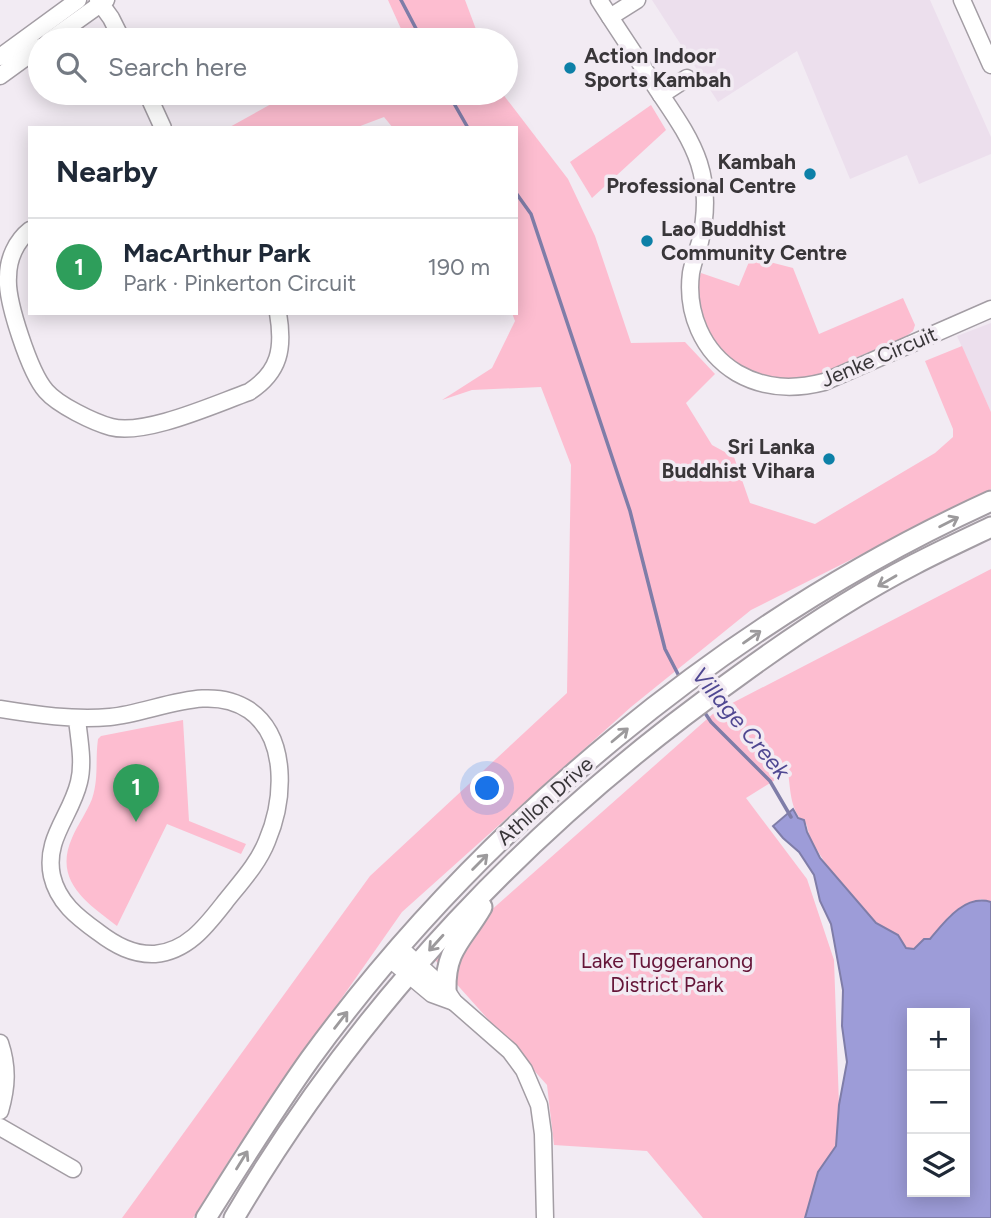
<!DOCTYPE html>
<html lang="en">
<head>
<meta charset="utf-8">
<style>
  body { margin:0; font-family:Figtree,sans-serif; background:#f6f6f7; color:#1f2937 }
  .controls { position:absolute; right:21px; bottom:21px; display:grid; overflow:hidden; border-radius:0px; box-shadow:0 4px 18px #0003 }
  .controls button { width:63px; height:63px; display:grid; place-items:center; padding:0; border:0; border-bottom:2px solid #e0e1e3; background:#fff; color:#1f2937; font:35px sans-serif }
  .you { position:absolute; left:488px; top:789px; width:24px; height:24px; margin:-18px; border:5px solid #fff; border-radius:50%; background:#1a73e8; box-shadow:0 0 0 10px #1a73e833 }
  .badge { display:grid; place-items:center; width:46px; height:46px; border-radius:50%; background:#0d80a7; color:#fff; font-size:23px; font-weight:700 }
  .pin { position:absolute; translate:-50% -58px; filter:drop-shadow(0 2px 4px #0008) }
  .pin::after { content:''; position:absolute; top:37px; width:24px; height:21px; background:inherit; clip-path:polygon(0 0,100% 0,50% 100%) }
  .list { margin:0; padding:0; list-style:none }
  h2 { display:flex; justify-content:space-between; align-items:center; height:91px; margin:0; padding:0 28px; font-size:30px }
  h2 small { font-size:23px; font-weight:400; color:#747a83 }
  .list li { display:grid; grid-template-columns:46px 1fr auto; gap:21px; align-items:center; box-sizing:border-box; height:98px; padding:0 28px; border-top:2px solid #e0e1e3 }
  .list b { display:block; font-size:26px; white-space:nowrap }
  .list p { margin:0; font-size:23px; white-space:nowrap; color:#747a83 }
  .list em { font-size:23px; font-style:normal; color:#747a83 }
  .icon { flex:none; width:38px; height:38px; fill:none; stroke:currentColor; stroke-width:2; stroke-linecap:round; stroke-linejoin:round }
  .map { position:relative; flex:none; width:991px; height:1218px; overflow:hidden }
  .search { position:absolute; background:#fff; box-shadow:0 4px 18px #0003; left:28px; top:28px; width:490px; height:77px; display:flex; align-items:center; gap:18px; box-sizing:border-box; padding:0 24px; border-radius:38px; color:#747a83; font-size:26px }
  .panel { position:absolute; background:#fff; box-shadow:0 4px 18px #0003; left:28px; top:126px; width:490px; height:189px; border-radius:0px }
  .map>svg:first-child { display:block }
</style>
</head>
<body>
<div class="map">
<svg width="991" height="1218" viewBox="0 0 991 1218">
  <rect width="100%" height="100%" fill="#f2ebf3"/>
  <g fill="#ecdfed">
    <path d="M652,0H930L991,137V154L919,184L907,155L850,179L797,51L718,102Z"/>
    <path d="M991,323V412L957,336Z"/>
  </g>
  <g fill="#fdbdd0">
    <path d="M388,0H465L480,40H385L402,31Z"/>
    <path d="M291,93H502L568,179L595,236L631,343L685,342L715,374L686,403L712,445L734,457L750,503L815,524L935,453L953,437V429L925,361L962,346L991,412V489L751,610L631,707L402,912L236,1149L193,1218H122L370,876L567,693L571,465L541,387L472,390L442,400L492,368L515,321L512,313H516V128H393L384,117L355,128H228Z"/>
    <path d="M651,105L666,130L592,198L570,162Z"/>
    <path d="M751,257L793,268L819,334L903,298L915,325L913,331C899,343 877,348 860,356C846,362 831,370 816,375C771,389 730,369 708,330C699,315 693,290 701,273L739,286Z"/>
    <path d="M991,569V902L981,899L950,915L930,939H924L914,949L906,948C896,931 892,934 877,923C859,910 808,847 807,825C790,812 791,793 788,772L746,798L807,879L834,960L839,1105L836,1146L818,1172L805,1218H703L647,1151L554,1145L547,1085L435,960L715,712Z"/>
    <path d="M183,720L189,821L246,844L241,854L167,824L117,926C87,903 53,881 72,838C78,824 87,812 92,799C99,778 95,760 98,739L101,736Z"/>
  </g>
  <path fill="#9d9cd8" stroke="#7f7da8" stroke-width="2" fill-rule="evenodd" d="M793,809L798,818L804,820L807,832L820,858L876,923L898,935L906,948L914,949L924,939H930C945,921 965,894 991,902V1218H805L818,1172L836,1146L839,1105L847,1062L842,1026L843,990L831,924L820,901L814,875L799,852L783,838L773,826ZM912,1013H965V1192H912Z"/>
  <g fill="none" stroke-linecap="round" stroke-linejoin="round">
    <g stroke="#7f7da8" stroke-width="3.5">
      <path d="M401,0L422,40"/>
      <path d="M448,93L468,128"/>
      <path d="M516,193L531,214L630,511L665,649L680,678"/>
      <path d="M703,710L711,722L770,781L791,817"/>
    </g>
    <g stroke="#a39da4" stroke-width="19">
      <g id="minor">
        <path d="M98,0L111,18L122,40"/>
        <path d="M599,0C618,30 638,59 657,89C673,113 690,136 699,163C707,188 706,217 700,242C697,252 693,262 691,273C686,312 702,352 737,373C765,389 793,390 824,382L991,309"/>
        <path d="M962,0L991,65"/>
        <path d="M610,17L637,0"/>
        <path d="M50,40L106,0"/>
        <path d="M0,57L78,0"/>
        <path d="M0,76L40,47"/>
        <path d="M147,93L163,128"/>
        <path d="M661,95L687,78"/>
        <path d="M30,230C16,241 8,259 8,277C6,301 30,373 46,391C58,405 93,422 111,427C145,436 215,404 249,392C280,372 284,348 278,313"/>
        <path d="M0,709C37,715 73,720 110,717C155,713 207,682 249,710C289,738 284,801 267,841C258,864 240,883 225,902C207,925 188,951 155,954C133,955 115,945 98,932C77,917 58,902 52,876C44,839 71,816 79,782C84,762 79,739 77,719"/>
        <path d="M400,948L446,990L454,1002L510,1051L524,1070L539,1105L543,1134L545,1218"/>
        <path d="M390,959L432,994L454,1002"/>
        <path d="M0,1043C8,1067 7,1087 0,1111"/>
        <path d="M0,1127L73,1169"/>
      </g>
    </g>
    <g stroke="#a39da4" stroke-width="23">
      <g id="major">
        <path d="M446,990C445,949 463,940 482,907"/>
        <path d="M206,1218C240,1164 273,1111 310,1059C479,827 729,620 991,501"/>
        <path d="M234,1218C360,1003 534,821 737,677C793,636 853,596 915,564C940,551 966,539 991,527"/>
      </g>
    </g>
    <use href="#minor" stroke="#fff" stroke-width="16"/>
    <use href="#major" stroke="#fff" stroke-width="19"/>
  </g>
  <defs><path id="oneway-shaft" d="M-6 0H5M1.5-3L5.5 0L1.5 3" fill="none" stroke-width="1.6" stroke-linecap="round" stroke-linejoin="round" transform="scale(1.75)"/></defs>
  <g stroke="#9c9a9c">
    <use href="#oneway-shaft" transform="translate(949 522) rotate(-27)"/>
    <use href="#oneway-shaft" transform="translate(887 581) rotate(150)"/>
    <use href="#oneway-shaft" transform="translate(752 637) rotate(-35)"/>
    <use href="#oneway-shaft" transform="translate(620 735) rotate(-40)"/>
    <use href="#oneway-shaft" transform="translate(480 862) rotate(-45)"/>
    <use href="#oneway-shaft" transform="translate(436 943) rotate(132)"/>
    <use href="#oneway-shaft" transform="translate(341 1020) rotate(-52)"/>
    <use href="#oneway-shaft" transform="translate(242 1160) rotate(-58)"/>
  </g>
  <g fill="#0d80a7" stroke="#f2ebf3" stroke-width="2.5">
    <circle cx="570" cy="68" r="7"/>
    <circle cx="810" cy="174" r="7"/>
    <circle cx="647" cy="241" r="7"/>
    <circle cx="829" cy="459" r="7"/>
  </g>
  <g text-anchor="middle" stroke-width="7" stroke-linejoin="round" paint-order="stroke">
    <g font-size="21" font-weight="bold" fill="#393639" stroke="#f2ebf3" text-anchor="start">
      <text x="584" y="63">Action Indoor<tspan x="584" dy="24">Sports Kambah</tspan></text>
      <text x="796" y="169" text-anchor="end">Kambah<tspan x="796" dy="24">Professional Centre</tspan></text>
      <text x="661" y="236">Lao Buddhist<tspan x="661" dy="24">Community Centre</tspan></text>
      <text x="815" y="454" text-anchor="end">Sri Lanka<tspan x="815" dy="24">Buddhist Vihara</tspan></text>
    </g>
    <g font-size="21" fill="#393639" stroke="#f2ebf3">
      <text transform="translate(879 357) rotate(-23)" y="7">Jenke Circuit</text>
      <text transform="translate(545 801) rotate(-42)" y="7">Athllon Drive</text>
    </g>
    <g font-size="21" fill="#651538" stroke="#f2ebf3">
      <text x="667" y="968">Lake Tuggeranong<tspan x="667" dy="24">District Park</tspan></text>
    </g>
    <g font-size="23" font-style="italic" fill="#4f4892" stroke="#f2ebf3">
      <text transform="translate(741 723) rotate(50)" y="8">Village Creek</text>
    </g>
  </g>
</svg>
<div class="controls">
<button>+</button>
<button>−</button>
<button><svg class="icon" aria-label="layers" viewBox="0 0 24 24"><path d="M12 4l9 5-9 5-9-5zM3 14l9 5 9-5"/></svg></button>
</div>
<div class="you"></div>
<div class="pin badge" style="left:136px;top:822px;background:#2e9e5b">1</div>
<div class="search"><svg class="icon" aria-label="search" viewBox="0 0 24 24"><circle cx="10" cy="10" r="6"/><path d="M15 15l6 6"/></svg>Search here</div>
<section class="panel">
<h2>Nearby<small></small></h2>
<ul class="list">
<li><span class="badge" style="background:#2e9e5b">1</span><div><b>MacArthur Park</b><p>Park · Pinkerton Circuit</p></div><em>190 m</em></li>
</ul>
</section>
</div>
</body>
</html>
